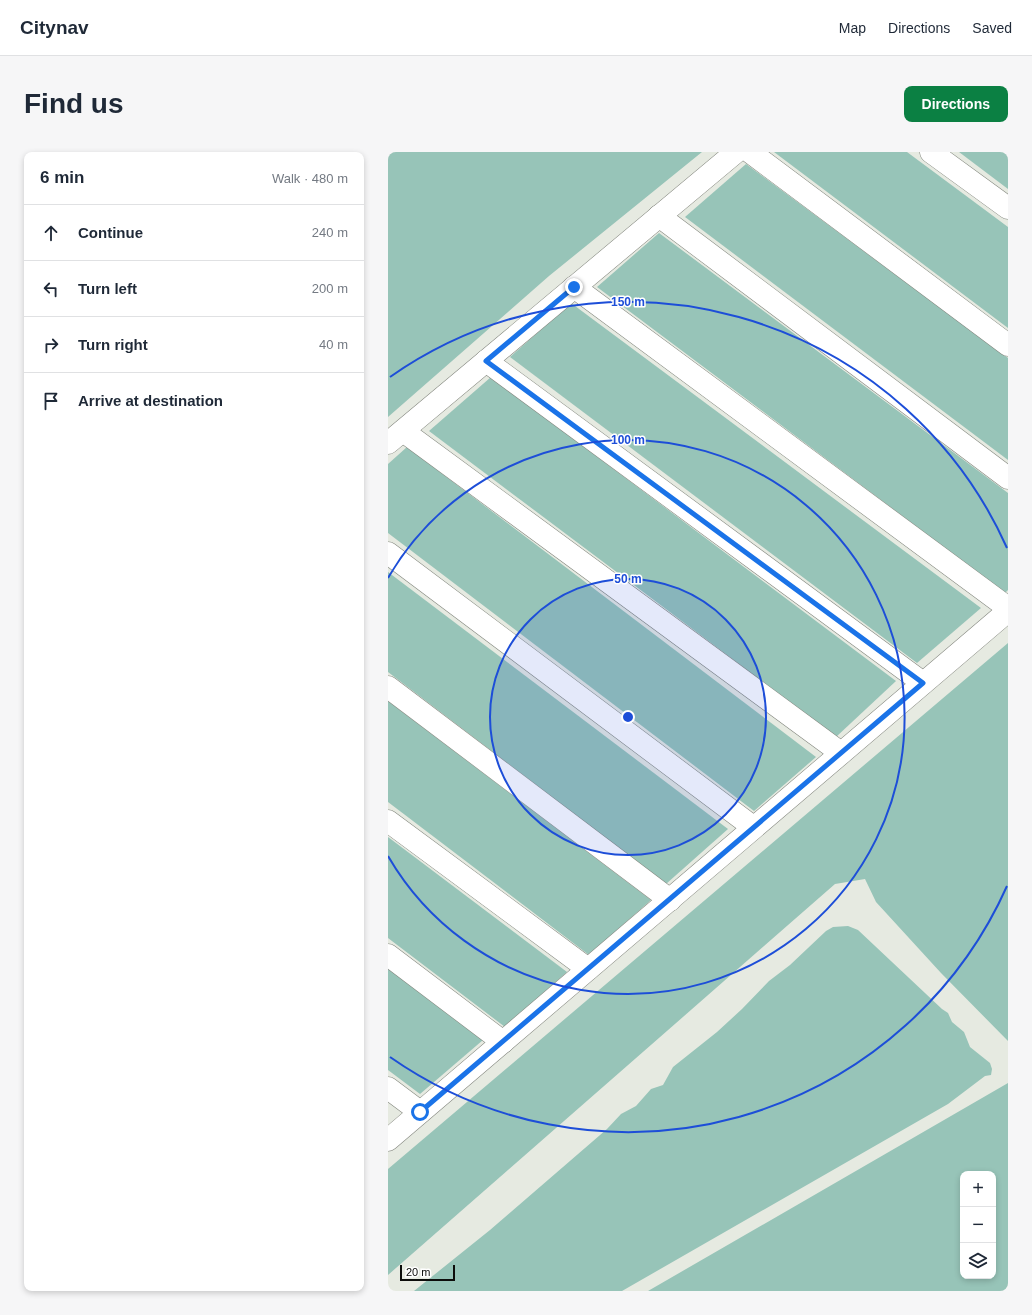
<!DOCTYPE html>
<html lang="en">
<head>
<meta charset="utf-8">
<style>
  body { margin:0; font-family:Helvetica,sans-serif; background:#f6f6f7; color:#1f2937 }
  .controls { position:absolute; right:12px; bottom:12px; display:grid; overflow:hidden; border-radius:8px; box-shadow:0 2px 6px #0003 }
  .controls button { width:36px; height:36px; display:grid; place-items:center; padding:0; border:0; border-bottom:1px solid #e0e1e3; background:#fff; color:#1f2937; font:20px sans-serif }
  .scale { position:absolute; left:12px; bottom:10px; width:55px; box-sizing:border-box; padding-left:4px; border:2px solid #0c0d0b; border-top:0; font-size:11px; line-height:14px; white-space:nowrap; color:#0c0d0b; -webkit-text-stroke:3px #fff; paint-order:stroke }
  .stop { position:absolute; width:12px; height:12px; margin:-9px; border:3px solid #1a73e8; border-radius:50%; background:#fff }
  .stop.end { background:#1a73e8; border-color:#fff; box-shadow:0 1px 4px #0008 }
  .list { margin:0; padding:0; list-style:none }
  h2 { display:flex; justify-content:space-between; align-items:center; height:52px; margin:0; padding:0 16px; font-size:17px }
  h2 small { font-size:13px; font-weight:400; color:#747a83 }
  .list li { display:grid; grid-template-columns:26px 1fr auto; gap:12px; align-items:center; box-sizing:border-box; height:56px; padding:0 16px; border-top:1px solid #e0e1e3 }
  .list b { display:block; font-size:15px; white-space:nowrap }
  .list em { font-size:13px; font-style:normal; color:#747a83 }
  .icon { flex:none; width:22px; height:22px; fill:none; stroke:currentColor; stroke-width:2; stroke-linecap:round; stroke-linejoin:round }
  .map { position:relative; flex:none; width:620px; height:1139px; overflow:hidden; border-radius:8px }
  header { display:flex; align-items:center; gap:24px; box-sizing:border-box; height:56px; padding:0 20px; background:#fff; border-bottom:1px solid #e0e1e3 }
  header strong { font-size:19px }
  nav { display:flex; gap:22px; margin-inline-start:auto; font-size:14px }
  .intro { display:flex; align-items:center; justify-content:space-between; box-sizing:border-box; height:96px; padding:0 24px }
  h1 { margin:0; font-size:28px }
  .button { padding:10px 18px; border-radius:8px; background:#0b8043; color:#fff; font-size:14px; font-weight:700 }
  main { display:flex; gap:24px; padding:0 24px }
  aside { flex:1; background:#fff; border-radius:8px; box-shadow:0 2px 6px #0003 }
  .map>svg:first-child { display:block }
</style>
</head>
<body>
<header>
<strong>Citynav</strong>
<nav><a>Map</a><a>Directions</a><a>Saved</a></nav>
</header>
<div class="intro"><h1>Find us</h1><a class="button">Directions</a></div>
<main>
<aside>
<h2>6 min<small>Walk · 480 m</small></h2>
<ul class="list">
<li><svg class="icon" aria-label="ahead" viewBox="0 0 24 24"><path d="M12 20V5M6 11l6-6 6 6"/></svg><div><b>Continue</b></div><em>240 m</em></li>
<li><svg class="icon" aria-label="left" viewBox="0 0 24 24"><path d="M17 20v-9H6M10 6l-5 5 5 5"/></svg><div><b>Turn left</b></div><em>200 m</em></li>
<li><svg class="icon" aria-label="right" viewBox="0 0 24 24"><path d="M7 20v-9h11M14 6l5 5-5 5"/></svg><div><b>Turn right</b></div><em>40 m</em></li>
<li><svg class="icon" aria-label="arrive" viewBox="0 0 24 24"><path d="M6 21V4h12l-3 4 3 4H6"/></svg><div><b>Arrive at destination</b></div></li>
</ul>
</aside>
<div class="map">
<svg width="620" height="1139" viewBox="0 0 620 1139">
  <rect width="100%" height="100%" fill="#e6eae1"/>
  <g fill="#97c4b8" fill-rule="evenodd">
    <path d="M0,0H314L161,124L0,265Z"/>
    <path d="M386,0H519L620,75V176Z"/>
    <path d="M571,0H620V37Z"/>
    <path d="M358,12L620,206V308L297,65Z"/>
    <path d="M271,81L620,341V438L617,441L209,135Z"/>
    <path d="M183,151L593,456L529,511L122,205Z"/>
    <path d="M103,225L508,529L448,585L41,279Z"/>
    <path d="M19,295L428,605L366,659L0,381V312Z"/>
    <path d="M0,420L340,677L278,732L0,520Z"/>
    <path d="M620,491V889L553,821L488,750L477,727L447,732L0,1123V1017Z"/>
    <path d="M0,549L263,748L201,803L0,650Z"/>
    <path d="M0,685L179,820L117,875L0,786Z"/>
    <path d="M460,774L470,778L554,857L560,861L564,870L576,880L582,895L602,911L604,917L603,923L597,924L560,952L234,1139H26L102,1078L219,977L233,962L248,954L263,937L275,933L285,915L329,880L354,857L381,829L402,813L438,779L445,775Z"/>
    <path d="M0,816L95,888L32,942L0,918Z"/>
    <path d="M620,931V1139H260ZM575,1022H605V1124H575Z"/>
  </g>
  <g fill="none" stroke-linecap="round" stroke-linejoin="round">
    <g stroke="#84877f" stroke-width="23">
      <g id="minor">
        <path d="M362,0L620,193"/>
        <path d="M543,0L620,56"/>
        <path d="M271,64L620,326"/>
        <path d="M186,135L620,456"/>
        <path d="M98,209L535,531"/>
        <path d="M15,279L453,601"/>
        <path d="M0,291L348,0"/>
        <path d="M0,401L365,675"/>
        <path d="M0,535L282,748"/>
        <path d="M0,669L200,817"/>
        <path d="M0,803L115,890"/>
        <path d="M0,936L32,960"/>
        <path d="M0,988L620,459"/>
      </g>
    </g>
    <use href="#minor" stroke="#fff" stroke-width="22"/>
  </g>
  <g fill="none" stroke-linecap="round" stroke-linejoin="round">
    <path stroke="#1a73e8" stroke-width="5" d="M32,960L535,531L98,209L186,135"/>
  </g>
  <circle cx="240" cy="565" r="138" fill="#1d4ed8" fill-opacity=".12"/>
  <g fill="none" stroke="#1d4ed8" stroke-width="2">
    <circle cx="240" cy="565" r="138"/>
    <path d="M0 426A277 277 0 1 1 0 704"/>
    <path d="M619 734A415 415 0 0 1 2 905M2 225A415 415 0 0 1 619 396"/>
  </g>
  <circle cx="240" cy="565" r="6" fill="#1d4ed8" stroke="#fff" stroke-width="2"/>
  <g font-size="12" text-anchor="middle" font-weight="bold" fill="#1d4ed8" stroke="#fff" stroke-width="3" stroke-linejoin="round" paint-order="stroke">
    <text x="240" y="154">150 m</text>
    <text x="240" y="292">100 m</text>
    <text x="240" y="431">50 m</text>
  </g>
</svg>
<div class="controls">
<button>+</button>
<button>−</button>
<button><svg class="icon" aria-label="layers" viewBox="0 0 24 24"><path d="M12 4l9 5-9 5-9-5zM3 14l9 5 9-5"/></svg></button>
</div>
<div class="scale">20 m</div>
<div class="stop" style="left:32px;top:960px"></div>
<div class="stop end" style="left:186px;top:135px"></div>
</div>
</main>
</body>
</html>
